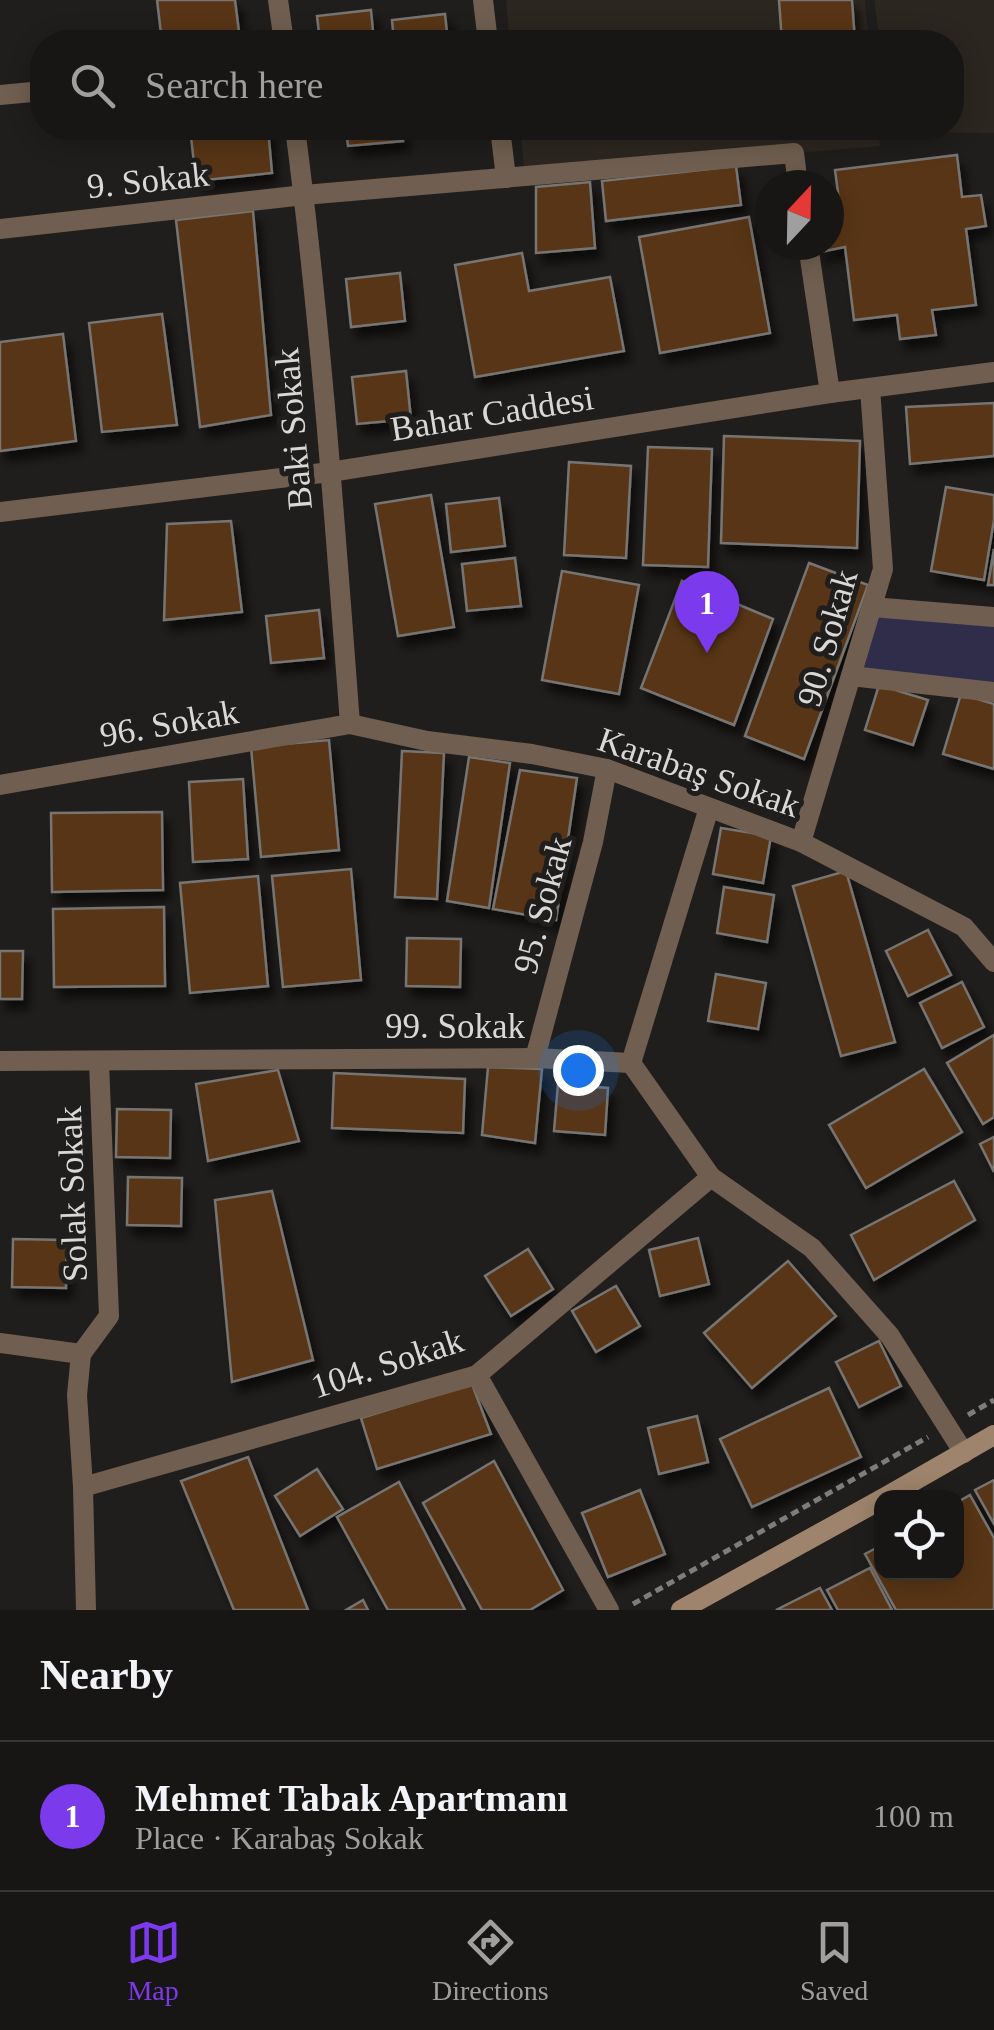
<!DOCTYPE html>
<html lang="en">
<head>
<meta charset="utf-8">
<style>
  body { margin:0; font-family:Georgia,serif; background:#252322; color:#f1f3f6 }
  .controls { position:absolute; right:30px; bottom:30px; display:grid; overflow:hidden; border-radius:20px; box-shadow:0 5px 25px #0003 }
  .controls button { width:90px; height:90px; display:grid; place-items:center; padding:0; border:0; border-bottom:2px solid #363534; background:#181615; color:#f1f3f6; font:50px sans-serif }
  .compass { position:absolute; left:754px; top:170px; width:90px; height:90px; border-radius:50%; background:#181615; box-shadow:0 5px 25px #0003; rotate:22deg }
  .you { position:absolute; left:578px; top:1070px; width:35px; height:35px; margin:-25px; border:8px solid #fff; border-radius:50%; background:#1a73e8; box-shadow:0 0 0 15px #1a73e833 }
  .badge { display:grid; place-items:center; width:65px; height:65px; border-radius:50%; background:#7c3aed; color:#fff; font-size:32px; font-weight:700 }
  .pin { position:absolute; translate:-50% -82px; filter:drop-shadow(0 2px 5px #0008) }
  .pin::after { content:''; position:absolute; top:52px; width:35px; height:30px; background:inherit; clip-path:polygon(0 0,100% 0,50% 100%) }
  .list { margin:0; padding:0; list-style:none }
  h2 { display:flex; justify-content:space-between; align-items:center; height:130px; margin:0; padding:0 40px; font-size:42px }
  h2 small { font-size:32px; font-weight:400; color:#9f9fa0 }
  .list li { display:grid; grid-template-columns:65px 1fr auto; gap:30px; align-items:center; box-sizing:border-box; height:150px; padding:0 40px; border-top:2px solid #363534 }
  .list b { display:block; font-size:38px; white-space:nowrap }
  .list p { margin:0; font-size:32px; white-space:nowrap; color:#9f9fa0 }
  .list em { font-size:32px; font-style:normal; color:#9f9fa0 }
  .icon { flex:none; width:55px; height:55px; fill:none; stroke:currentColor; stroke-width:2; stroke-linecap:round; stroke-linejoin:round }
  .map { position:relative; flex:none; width:994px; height:1610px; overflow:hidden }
  .search { position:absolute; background:#181615; box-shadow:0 5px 25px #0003; left:30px; right:30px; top:30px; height:110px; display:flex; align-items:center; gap:25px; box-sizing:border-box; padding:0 35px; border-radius:40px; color:#9f9fa0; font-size:38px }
  .sheet { height:280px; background:#181615 }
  nav { display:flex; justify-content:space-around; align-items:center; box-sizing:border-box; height:140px; border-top:2px solid #363534; background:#181615; font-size:28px; color:#9f9fa0 }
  nav a { display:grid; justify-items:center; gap:5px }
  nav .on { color:#7c3aed }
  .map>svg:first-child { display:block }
</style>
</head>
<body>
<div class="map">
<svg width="994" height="1610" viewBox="0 0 994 1610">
  <defs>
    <filter id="shadow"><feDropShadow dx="6" dy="10" stdDeviation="5" flood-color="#0009"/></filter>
  </defs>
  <rect width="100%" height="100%" fill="#201e1c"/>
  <g fill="#2c2620">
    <path d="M506,0H865L869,42H510Z"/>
    <path d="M874,0H994V133L891,132V128H952V42H880Z"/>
    <path d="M520,128H878L880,146L525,176Z"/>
  </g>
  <path fill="#302d4a" d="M874,609L994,622V691L855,673Z"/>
  <g fill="#583612" stroke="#777573" stroke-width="2.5" filter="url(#shadow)">
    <path d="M157,0H235L239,32L162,42Z"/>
    <path d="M779,0H852L855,42H782Z"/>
    <path d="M371,10L374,42H320L317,16Z"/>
    <path d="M445,14L448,42H394L392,20Z"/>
    <path d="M190,128H268L272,173L196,181Z"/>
    <path d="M346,128H402L403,141L348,146Z"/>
    <path d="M957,155L962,197L981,195L986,226L966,229L976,305L932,310L936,335L900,339L897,315L854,320L845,247L820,252L819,245H829V218L841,216L835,170Z"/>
    <path d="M736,166L741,205L606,221L602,181Z"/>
    <path d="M590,182L595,248L536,253V187Z"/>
    <path d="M253,211L271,415L200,427L176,220Z"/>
    <path d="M749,217L770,333L660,353L639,237Z"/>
    <path d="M522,253L529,291L610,277L624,351L475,377L455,265Z"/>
    <path d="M400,273L405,321L351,327L346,279Z"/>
    <path d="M162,314L177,425L102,432L89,323Z"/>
    <path d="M63,334L76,441L0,451V342Z"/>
    <path d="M406,371L411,419L357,424L352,377Z"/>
    <path d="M994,403V456L910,464L906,407Z"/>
    <path d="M724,436L860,441L857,548L721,543Z"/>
    <path d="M648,447L712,449L708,567L643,565Z"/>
    <path d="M569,462L631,466L626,558L564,555Z"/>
    <path d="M946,487L994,495V520L984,580L931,571Z"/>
    <path d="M431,495L454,627L398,636L375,504Z"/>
    <path d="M499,498L505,546L451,552L446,504Z"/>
    <path d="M231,521L242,612L164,620L167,524Z"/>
    <path d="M994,549V585H988Z"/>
    <path d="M515,558L521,606L467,611L462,564Z"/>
    <path d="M809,563L868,585L804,759L745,736Z"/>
    <path d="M562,571L639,585L619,694L542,680Z"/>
    <path d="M682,581L773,619L734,725L641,688Z"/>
    <path d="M319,610L324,658L271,663L266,616Z"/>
    <path d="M879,685L928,700L913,745L865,730Z"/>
    <path d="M961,694L994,704V769L943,754Z"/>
    <path d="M329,740L339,850L261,857L251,747Z"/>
    <path d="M402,751L444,753L437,899L395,897Z"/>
    <path d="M469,757L510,763L489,908L447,901Z"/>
    <path d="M520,770L577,778L556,920L493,909Z"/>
    <path d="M243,779L248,859L193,862L189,782Z"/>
    <path d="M162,812L163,890L52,892L51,813Z"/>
    <path d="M721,828L771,836L763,883L713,874Z"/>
    <path d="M351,869L361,980L283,987L272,876Z"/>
    <path d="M846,871L895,1042L841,1056L793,886Z"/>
    <path d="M258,876L268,986L190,993L180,883Z"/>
    <path d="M724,887L774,895L767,942L717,933Z"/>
    <path d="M164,907L165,986L54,987L53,909Z"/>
    <path d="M928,930L951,975L908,996L886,951Z"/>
    <path d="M407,938L461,939L460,987L406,986Z"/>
    <path d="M0,951H23L22,999H0Z"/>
    <path d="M716,974L766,983L758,1029L708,1021Z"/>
    <path d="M962,982L984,1027L942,1048L920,1003Z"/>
    <path d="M994,1035V1117L983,1124L947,1063Z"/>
    <path d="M488,1067L542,1069L535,1143L482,1135Z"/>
    <path d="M924,1069L962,1132L866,1188L829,1125Z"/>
    <path d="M278,1070L299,1141L208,1161L196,1084Z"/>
    <path d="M334,1073L465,1079L463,1133L332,1128Z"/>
    <path d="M558,1084L608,1088L605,1135L554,1131Z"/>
    <path d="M117,1109L171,1110L170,1158L116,1157Z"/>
    <path d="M994,1137V1172L980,1144Z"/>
    <path d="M128,1177L182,1178L181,1226L127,1225Z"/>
    <path d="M954,1181L975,1220L874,1280L851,1235Z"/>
    <path d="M272,1191L313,1360L232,1382L215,1200Z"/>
    <path d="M698,1238L709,1284L660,1296L649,1250Z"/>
    <path d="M13,1239L67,1240L66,1288L12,1287Z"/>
    <path d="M528,1249L553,1289L511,1316L485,1276Z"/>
    <path d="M788,1261L836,1316L752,1388L704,1333Z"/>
    <path d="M616,1286L640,1326L596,1352L572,1311Z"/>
    <path d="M879,1341L901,1386L859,1407L836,1362Z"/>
    <path d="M472,1384L491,1434L377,1469L361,1418Z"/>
    <path d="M829,1388L861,1457L752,1507L720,1439Z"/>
    <path d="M697,1416L708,1462L659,1474L648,1428Z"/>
    <path d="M248,1457L308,1610H234L181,1481Z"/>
    <path d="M494,1461L563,1590L530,1610H482L423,1503Z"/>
    <path d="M317,1469L343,1509L300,1536L275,1496Z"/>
    <path d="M994,1480V1524L975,1490Z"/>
    <path d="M399,1482L465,1610H388L337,1517Z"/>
    <path d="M640,1490L665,1554L608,1577L582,1513Z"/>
    <path d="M970,1495L994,1538V1610H896L865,1554L882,1545V1572H956V1503Z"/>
    <path d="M870,1568L892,1610H838L827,1590Z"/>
    <path d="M820,1588L832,1610H776Z"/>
    <path d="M363,1600L368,1610H346Z"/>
  </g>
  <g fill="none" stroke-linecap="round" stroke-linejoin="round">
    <g stroke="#7e7d7b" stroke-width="5" stroke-dasharray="8 5" stroke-linecap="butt">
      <path d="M968,1415L994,1400"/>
      <path d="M633,1604L928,1437"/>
    </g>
    <g stroke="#705f50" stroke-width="20">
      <path d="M278,0L284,42"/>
      <path d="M483,0L488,42"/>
      <path d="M0,95L42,91"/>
      <path d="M295,128C321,326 335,525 350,724"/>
      <path d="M500,128L506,178"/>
      <path d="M0,229L304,195L794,153L798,185"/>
      <path d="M808,245L830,393"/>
      <path d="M872,607L994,617"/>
      <path d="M851,676L994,692"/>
      <path d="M0,785L350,724L427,741L532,754L607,769L801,842L964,927L994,962"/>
      <path d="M801,842L883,569L870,388"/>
      <path d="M535,1058L593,842L607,769"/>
      <path d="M0,1061L535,1058L631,1063L711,1177L812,1248L890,1336L964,1453"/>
      <path d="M631,1063L709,808"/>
      <path d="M0,1343L81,1354"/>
      <path d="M81,1354L109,1316L99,1062"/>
      <path d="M81,1354L77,1395L83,1487L86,1610"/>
      <path d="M477,1375L609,1610"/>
      <path d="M83,1487L477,1375L711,1177"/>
    </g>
    <path stroke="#705f50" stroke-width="20" d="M0,512L330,472L830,393L994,372"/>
    <g stroke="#9e846c" stroke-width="20">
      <path d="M884,1498L994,1435"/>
      <path d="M681,1610L882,1499"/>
    </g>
  </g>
  <g text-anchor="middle" stroke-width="10" stroke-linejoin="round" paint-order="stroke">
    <g font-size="35" fill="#d9d8d7" stroke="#201e1c">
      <text transform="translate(148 180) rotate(-6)" y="12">9. Sokak</text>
      <text transform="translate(492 413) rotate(-9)" y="12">Bahar Caddesi</text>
      <text transform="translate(293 429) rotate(-95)" y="12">Baki Sokak</text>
      <text transform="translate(827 638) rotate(-74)" y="12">90. Sokak</text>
      <text transform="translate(169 723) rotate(-10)" y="12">96. Sokak</text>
      <text transform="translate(699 772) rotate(19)" y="12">Karabaş Sokak</text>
      <text transform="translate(542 905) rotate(-75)" y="12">95. Sokak</text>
      <text x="455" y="1038">99. Sokak</text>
      <text transform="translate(72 1194) rotate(-92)" y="12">Solak Sokak</text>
      <text transform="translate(387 1363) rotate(-18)" y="12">104. Sokak</text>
    </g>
  </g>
</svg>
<div class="controls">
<button><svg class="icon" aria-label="locate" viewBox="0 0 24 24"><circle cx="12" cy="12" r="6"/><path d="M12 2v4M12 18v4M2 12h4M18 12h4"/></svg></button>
</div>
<svg class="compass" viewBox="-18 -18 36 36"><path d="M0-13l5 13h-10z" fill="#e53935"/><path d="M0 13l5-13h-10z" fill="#9f9fa0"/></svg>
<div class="you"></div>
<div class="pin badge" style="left:707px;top:653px">1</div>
<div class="search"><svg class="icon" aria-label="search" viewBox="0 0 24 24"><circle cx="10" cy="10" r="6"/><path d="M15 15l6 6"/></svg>Search here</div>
</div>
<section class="sheet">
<h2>Nearby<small></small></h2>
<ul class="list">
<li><span class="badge">1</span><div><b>Mehmet Tabak Apartmanı</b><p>Place · Karabaş Sokak</p></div><em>100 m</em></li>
</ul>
</section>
<nav>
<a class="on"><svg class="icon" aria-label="map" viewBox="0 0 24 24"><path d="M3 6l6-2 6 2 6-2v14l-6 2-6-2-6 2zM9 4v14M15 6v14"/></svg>Map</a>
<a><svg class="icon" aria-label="directions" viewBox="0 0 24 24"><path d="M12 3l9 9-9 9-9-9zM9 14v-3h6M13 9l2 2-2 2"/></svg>Directions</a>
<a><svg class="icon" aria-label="saved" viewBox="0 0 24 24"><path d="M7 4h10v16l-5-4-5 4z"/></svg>Saved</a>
</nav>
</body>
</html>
